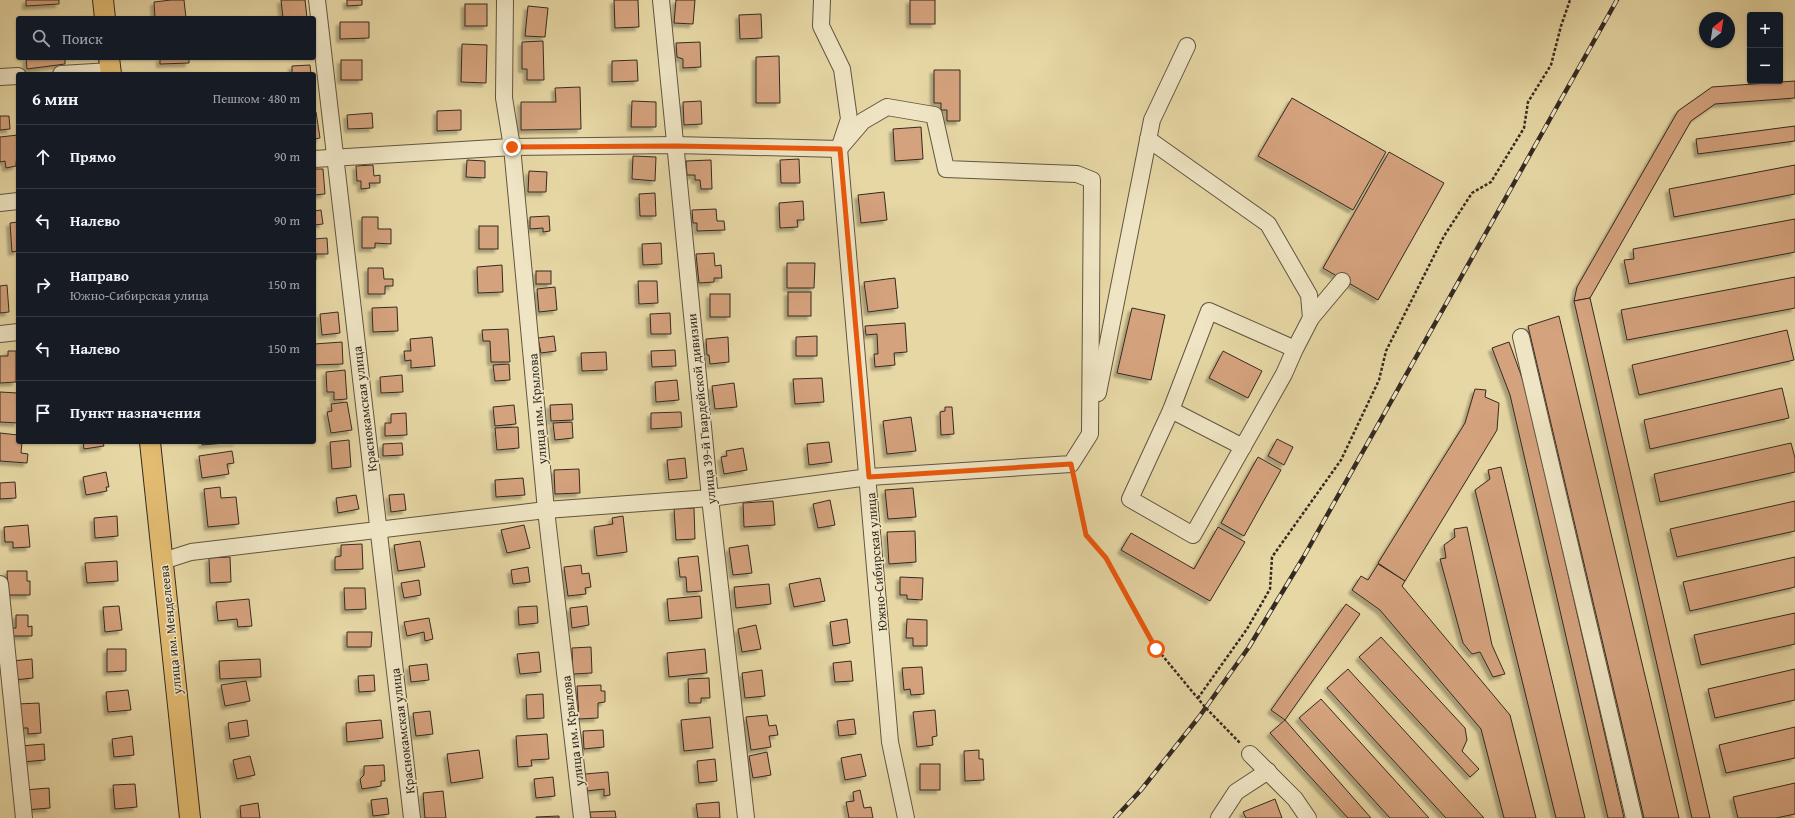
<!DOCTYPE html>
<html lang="ru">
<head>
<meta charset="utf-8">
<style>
  body { margin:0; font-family:"Gentium Book Plus",serif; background:#242831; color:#f1f3f6 }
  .controls { position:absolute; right:12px; top:12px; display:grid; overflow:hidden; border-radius:4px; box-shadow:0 1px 3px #0004 }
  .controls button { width:36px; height:36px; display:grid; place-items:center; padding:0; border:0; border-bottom:1px solid #363941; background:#171b24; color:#f1f3f6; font:20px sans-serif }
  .compass { position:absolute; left:1699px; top:12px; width:36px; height:36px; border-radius:50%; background:#171b24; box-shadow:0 1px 3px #0004; rotate:30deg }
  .stop { position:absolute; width:12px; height:12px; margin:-9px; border:3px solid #ea580c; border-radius:50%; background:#fff }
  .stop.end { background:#ea580c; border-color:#fff; box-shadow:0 1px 4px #0008 }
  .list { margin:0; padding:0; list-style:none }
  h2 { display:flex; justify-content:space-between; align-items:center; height:52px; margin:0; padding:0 16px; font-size:17px }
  h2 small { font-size:13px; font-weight:400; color:#9ea1a6 }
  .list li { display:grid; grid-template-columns:26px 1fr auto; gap:12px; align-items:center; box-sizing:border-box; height:64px; padding:0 16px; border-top:1px solid #363941 }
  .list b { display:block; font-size:15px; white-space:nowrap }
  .list p { margin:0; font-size:13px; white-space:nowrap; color:#9ea1a6 }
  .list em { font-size:13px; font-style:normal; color:#9ea1a6 }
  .icon { flex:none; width:22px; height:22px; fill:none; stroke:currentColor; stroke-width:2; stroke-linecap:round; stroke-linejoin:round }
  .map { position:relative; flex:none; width:1795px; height:818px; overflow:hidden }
  .search { position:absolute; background:#171b24; box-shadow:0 1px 3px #0004; left:16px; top:16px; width:300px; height:44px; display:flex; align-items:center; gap:10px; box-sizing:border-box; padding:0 14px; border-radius:4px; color:#9ea1a6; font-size:15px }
  .panel { position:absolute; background:#171b24; box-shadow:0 1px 3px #0004; left:16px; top:72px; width:300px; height:372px; border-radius:4px }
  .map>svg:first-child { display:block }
</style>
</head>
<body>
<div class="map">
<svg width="1795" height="818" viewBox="0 0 1795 818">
  <defs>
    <filter id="shadow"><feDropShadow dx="-3.5" dy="3.5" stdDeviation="1" flood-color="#0004"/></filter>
  </defs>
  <rect width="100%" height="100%" fill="#e6d7a4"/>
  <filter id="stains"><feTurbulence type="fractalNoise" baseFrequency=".005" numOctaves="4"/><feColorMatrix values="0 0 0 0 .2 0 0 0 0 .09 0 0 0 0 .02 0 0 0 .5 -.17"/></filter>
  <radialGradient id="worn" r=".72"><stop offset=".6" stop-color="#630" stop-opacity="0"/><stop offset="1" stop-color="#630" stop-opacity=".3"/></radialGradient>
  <g fill="#d4a27d" stroke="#352a21" filter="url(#shadow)">
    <path d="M26,0H59V4L26,6Z"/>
    <path d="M171,0H184L186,18H155L154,2Z"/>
    <path d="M281,0H305L307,18H283Z"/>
    <path d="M347,0H362V5L347,6Z"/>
    <path d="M614,0H638L639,27L615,28Z"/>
    <path d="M676,0H695L693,24L674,23Z"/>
    <rect x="910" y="0" width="25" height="24"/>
    <rect x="465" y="4" width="22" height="22"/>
    <path d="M528,6L548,8L545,37L525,36Z"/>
    <path d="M761,14L762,38L740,39L739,15Z"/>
    <path d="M340,22H369V38L340,39Z"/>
    <path d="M543,41L544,80H527V69H522V42Z"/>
    <path d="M700,42L701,67L683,68V59L677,57L676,43Z"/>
    <path d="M462,44L487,45L486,83L461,82Z"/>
    <path d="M779,56L780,103H756V57Z"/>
    <path d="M26,58H65V64L27,69Z"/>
    <path d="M160,58H189V63L160,64Z"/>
    <rect x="341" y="60" width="21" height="20"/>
    <path d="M637,60L638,81L612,82V61Z"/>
    <path d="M310,65L311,74H292V66Z"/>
    <path d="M934,70H960V121H947V110H941V103H934Z"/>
    <path d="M1795,81V98L1715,104L1691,121L1590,298L1574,301L1577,287L1678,111L1712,87Z"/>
    <path d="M580,87L581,129L521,130V102H556L555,88Z"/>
    <path d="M1292,98L1386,152L1353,210L1258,156Z"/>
    <path d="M632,101L656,102V127H631Z"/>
    <path d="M701,101L702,124L684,125L683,102Z"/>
    <path d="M461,110V130L437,131V111Z"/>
    <path d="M316,112L320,138L314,139V113Z"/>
    <path d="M372,113L373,128L348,129L347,115Z"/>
    <path d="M0,116H9L10,129L0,130Z"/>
    <path d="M1795,126V141L1698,154L1696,139Z"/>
    <path d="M921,127L923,159L895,161L893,129Z"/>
    <path d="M18,135L16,166L6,168L5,161L0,162V137Z"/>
    <path d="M1389,152L1444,183L1378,300L1323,268Z"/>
    <path d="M633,156L656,157L655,181L632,179Z"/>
    <path d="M799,159L800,183H781L780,160Z"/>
    <path d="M467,160L485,161V178L466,177Z"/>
    <path d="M711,160L712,189H701L700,180H695V175H687L686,161Z"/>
    <path d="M373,165L374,176L380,175V183H369L370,188L361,189V181H357L356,166Z"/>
    <path d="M1795,165V194L1674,217L1669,189Z"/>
    <path d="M314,169H323L325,194L314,195Z"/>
    <path d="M529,171L547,172L546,192H528Z"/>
    <path d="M884,192L887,220L861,223L858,195Z"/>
    <path d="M655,193L656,216H640L639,194Z"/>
    <path d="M803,201L804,220H797L798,227L780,228L779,203Z"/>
    <path d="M716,209L717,221H724L725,230L697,231V223H693L692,210Z"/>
    <path d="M321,210L323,224L314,225V211Z"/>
    <path d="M549,216L550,231L543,232V228L530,229V217Z"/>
    <path d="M362,217H378V229H391V244L375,243V248H362Z"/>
    <path d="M1795,219V252L1629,284L1624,260L1634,259L1633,249Z"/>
    <path d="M18,222V251L12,252L10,223Z"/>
    <rect x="479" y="226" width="19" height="23"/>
    <path d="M327,238L328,254H316V260H314V239Z"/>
    <path d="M661,243L662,264L643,265L642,244Z"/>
    <path d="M714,253L715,266L721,265L722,278H714V282L699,283L696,254Z"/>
    <path d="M787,263H815L814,288H787Z"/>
    <path d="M502,265L503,292L478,293L477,267Z"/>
    <path d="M368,268H383L384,279H393V286H385V294H368Z"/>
    <rect x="536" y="271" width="15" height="13"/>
    <path d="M1795,277V308L1627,340L1621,310Z"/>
    <path d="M895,278L898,308L868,312L864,282Z"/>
    <path d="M638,281H657L658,303L639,304Z"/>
    <path d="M7,285L9,312L0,313V286Z"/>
    <path d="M555,287L557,310L539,312L537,289Z"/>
    <rect x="788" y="292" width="23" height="24"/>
    <rect x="710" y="294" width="20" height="23"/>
    <path d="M1590,298L1710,818H1692L1574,301Z"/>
    <path d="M397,307L398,331L373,332L372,308Z"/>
    <path d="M1132,308L1165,315L1151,380L1117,373Z"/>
    <path d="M338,312L340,333L322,335L320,314Z"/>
    <path d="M670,313L671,334H651L650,314Z"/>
    <path d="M1559,316L1679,818H1644L1528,326Z"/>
    <path d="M905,323L907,352L894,353L895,365L875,367L874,354H878L877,334L866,335L865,326Z"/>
    <path d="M508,329L510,362H491L490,341H483L482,330Z"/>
    <path d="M1787,330L1794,360L1639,395L1632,365Z"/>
    <path d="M554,336L556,351L541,353L538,338Z"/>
    <path d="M817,336V356H796V337Z"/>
    <path d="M432,337L435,366L411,368V360L405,361L404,351H411L410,339Z"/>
    <path d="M728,337L729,362L710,364L709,355H707L706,339Z"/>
    <path d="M342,342L343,364L314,365V344Z"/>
    <path d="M1509,342L1525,386L1624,818H1608L1510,395L1492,348Z"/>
    <path d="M675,350L676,366L652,367L651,351Z"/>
    <path d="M8,351H16V382L0,383V356H8Z"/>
    <path d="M1223,351L1262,371L1248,398L1209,378Z"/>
    <path d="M606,352L607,370L582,371L581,353Z"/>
    <path d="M509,364L510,380L495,381L493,365Z"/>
    <path d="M345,370L347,399L334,400V392H327L326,372Z"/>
    <path d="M402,375L403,392L381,393L380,377Z"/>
    <path d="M822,378L824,402L795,404L793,379Z"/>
    <path d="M677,380L679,400L656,402L655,382Z"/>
    <path d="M734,383L737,407L715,409L712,386Z"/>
    <path d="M1782,388L1789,418L1650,449L1644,420Z"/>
    <path d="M1475,389L1486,390L1485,397L1499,403L1497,430L1405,581L1378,563L1465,423Z"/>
    <path d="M0,392L18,393V423L0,422Z"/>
    <path d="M347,402L352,430L331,433L327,412L332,411L331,404Z"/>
    <path d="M572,404L573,420L551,421L550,405Z"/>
    <path d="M514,405L516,424L495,426L493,407Z"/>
    <path d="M945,407H952L954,434L941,435L940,412L945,411Z"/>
    <path d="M681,412L682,427L651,429V413Z"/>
    <path d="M406,413L407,435L385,436V423H391V414Z"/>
    <path d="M911,417L916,451L887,454L883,421Z"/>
    <path d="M572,422L573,438L555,440L553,423Z"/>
    <path d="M518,427L519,448L497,450L495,428Z"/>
    <path d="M0,433L18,435V442H22L21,453L28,454L27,463L0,461Z"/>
    <path d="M1277,439L1293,447L1284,465L1268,456Z"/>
    <path d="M349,440L351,467L332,469L330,442Z"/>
    <path d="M83,442H103L104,446L84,449Z"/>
    <path d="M202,442H237L202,445Z"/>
    <path d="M829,442L832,462L809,465L807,444Z"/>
    <path d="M402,443L403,455L383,456V444Z"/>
    <path d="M1791,443L1795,458V472L1660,502L1654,474Z"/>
    <path d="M743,448L747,470L724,474L721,457L727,456L726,451Z"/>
    <path d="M232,451L234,463L227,464L229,474L202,478L199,456Z"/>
    <path d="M1258,457L1281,470L1244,536L1221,523Z"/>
    <path d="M685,458L687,478L669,480L667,460Z"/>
    <path d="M1501,467L1585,818H1556L1475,490L1490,479L1488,470Z"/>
    <path d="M579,469L580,493L555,494L554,470Z"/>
    <path d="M106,472L109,487H106L107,491L86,495L83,477Z"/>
    <path d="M523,478L525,495L496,497L495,480Z"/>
    <path d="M15,482L16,498L0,499V483Z"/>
    <path d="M220,487L221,498L236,497L239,524L208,527L204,489Z"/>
    <path d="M913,488L916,517L888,519L885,490Z"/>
    <path d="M404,494L406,510L391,512L389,495Z"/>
    <path d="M356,495L359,509L338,513L336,498Z"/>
    <path d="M830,500L835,525L818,528L813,504Z"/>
    <path d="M773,501L775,525L744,527L743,503Z"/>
    <path d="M1795,501V531L1677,557L1670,529Z"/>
    <path d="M694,508L695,539L676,540L674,509Z"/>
    <path d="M117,516L118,536L95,538L94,518Z"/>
    <path d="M623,516L627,552L597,556L594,527L613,524L612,518Z"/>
    <path d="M28,525L30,547L13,548V542H5L4,527Z"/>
    <path d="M524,525L530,548L507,553L501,530Z"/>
    <path d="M1218,527L1245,542L1210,601L1121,550L1131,533L1194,569Z"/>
    <path d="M1467,527L1492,645L1505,674L1493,677L1480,652L1472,654L1463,643L1440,559L1446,558L1444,545L1455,537L1454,529Z"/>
    <path d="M915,531L916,562L889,564L887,532Z"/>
    <path d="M420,541L425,567L398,571L394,545Z"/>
    <path d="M362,544L363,569L335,570V557L341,556V545Z"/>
    <path d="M748,545L752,573L733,575L729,548Z"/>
    <path d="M698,556L702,591L687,592L686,577H680L678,558Z"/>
    <path d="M230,557L231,582L210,583L209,558Z"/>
    <path d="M1795,557V587L1690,611L1683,582Z"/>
    <path d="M117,561L118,581L87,583L85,563Z"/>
    <path d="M1378,564L1405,581L1402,586L1510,715L1536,818H1504L1481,729L1380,610L1352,590L1361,576L1368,580Z"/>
    <path d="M581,565L582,574L589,573L591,587L585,588L586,594L568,596L564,567Z"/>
    <path d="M528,567L530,582L513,584L511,570Z"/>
    <path d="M7,571H27V581H30V595H8Z"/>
    <path d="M900,577L923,578L922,600L907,599V595H900Z"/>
    <path d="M820,578L825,601L794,607L789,584Z"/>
    <path d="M419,580L421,595L404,598L401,583Z"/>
    <path d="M769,584L771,604L736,608L734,587Z"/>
    <path d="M344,588H365L366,609L345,610Z"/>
    <path d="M700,596L702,618L669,621L667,599Z"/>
    <path d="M249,599L252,626L238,627L237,619L218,621L216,602Z"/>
    <path d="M1346,604L1360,614L1285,720L1271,710Z"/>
    <path d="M119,606L122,630L105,632L103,607Z"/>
    <path d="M537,606L538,623L519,625L518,607Z"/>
    <path d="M587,606L589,625L572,628L570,608Z"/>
    <path d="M1795,613V644L1701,665L1694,635Z"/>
    <path d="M16,615H28V627L32,626V636H12V628H16Z"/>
    <path d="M429,618L433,639L425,641L424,632L407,636L404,622Z"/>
    <path d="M847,619L850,643L833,646L830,622Z"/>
    <path d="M907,619L927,620V646H913V638H906Z"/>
    <path d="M756,625L761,649L742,652L738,629Z"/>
    <path d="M347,632H372L371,647H347Z"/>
    <path d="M1381,637L1465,728L1467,740L1462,751L1479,769L1470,777L1359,657Z"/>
    <path d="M591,647L592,673L573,674L572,648Z"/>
    <path d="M107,649H126V671L107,672Z"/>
    <path d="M705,649L707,673L669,677L667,653Z"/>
    <path d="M539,652L541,672L520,674L517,654Z"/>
    <path d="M32,659L33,678L14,680L12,661Z"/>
    <path d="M260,659L261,677L220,679L219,661Z"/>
    <path d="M851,661L853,681L835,682L833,663Z"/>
    <path d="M427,664L429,680L411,682L409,666Z"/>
    <path d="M922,667L924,694L911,695L910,689L904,690L902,668Z"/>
    <path d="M1348,669L1484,818H1446L1327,688Z"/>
    <path d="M1795,669V700L1715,718L1708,689Z"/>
    <path d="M762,670L765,696L745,698L742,673Z"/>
    <path d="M374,675L375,691L359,692L358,676Z"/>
    <path d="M709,678L710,698H701V703H689L688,679Z"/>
    <path d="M246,681L250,701L225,706L221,685Z"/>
    <path d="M601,685V691H605V702L598,703V718L579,719L577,686Z"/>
    <path d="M128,690L131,710L108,712L106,692Z"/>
    <path d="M543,694L544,718L527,719L526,695Z"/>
    <path d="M1321,699L1429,818H1390L1299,718Z"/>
    <path d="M39,703L41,733L28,734V728H18L17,704Z"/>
    <path d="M935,710L937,736L932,737L933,745L917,747L913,712Z"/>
    <path d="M430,711L433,734L416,736L413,713Z"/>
    <path d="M767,715L769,726L776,725L778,735L769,736L771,747L751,750L746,717Z"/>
    <path d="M710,717L713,748L684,751L681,720Z"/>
    <path d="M854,719L856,734L839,736L837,721Z"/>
    <path d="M247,720L249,736L230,739L228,723Z"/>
    <path d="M381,720L383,738L347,742L346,723Z"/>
    <path d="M1285,720L1371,818H1348L1270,733Z"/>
    <path d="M1795,727V758L1726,773L1719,745Z"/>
    <path d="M603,730L604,747L584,749L583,731Z"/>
    <path d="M547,734L549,759L531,760L532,766L518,767L516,736Z"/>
    <path d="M132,736L134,755L114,757L112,739Z"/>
    <path d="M44,744L45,760L22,762L21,746Z"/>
    <path d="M479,750L483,778L451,783L447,754Z"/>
    <path d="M979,750V759H983L984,780L965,781L964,751Z"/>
    <path d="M767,752L771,775L753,778L749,756Z"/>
    <path d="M861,754L866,776L845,780L841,758Z"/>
    <path d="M250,756L255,775L237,779L233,760Z"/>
    <path d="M715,759L717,781L699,783L697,761Z"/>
    <rect x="920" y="764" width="20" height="26"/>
    <path d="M384,765L385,781H381V786L362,789L360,779L364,775V766Z"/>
    <path d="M608,772L610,795L604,796V789L587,791L585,774Z"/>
    <path d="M553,777L555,796L536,798L534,779Z"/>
    <path d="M1795,783V814L1776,818H1738L1733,797Z"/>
    <path d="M135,784L137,807L115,809L113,785Z"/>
    <path d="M49,788L50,808L25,810L24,790Z"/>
    <path d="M860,790L864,808L871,807L873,818H849L846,802L854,801L853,792Z"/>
    <path d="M443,791L446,818H425L423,793Z"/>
    <path d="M387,798L389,814L373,816L371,800Z"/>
    <path d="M1275,799L1282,818H1246L1243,812Z"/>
    <path d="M719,802L720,818H698L696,804Z"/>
    <path d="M258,803L260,818H241L240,806Z"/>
    <path d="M615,811L616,818H591L590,812Z"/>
    <path d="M559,816V818H536V817Z"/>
  </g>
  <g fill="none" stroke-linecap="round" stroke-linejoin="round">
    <g stroke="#615542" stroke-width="18">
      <g id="minor">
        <path d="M317,0L412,818"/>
        <path d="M505,0L504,98L512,147L546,510L582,818"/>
        <path d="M661,0L710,498L746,818"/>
        <path d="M822,0L821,26L842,69L849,119L839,149L890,742L906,818"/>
        <path d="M61,74L111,71"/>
        <path d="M0,77L18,76"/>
        <path d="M1148,139L1268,224L1309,295L1311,318L1295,349L1209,311L1171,410L1130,499L1193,535L1284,374L1295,349"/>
        <path d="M0,203L18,201"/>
        <path d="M1311,318L1342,281"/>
        <path d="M0,334L18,332"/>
        <path d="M1521,337L1634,818"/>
        <path d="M1098,393L1152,120L1187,46"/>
        <path d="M1171,410L1243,447"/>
        <path d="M163,561L191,552L546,510L710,498L869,477L1071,464L1090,434L1092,180L1077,174L946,169L934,115L887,107L863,121L839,149L675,145L512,147L314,159"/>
        <path d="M0,584L24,818"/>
        <path d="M1250,754L1295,799L1308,818"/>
        <path d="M1219,818L1236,792L1268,771"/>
      </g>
    </g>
    <g stroke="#352a21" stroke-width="22">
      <g id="major">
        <path d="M103,0L105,18"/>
        <path d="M109,58L111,74"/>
        <path d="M150,442L190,818"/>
      </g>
    </g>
    <g stroke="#352a21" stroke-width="2.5" stroke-dasharray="3 2" stroke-linecap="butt">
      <path d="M1074,478L1086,535L1106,558L1157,649L1205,707L1240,743"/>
      <path d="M1198,698L1247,629L1270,589L1272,557L1341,460L1379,380L1386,351L1444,236L1472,193L1491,182L1524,128L1528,102L1551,65L1561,26L1570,0"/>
    </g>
    <use href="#minor" stroke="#efe5c4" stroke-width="16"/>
    <use href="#major" stroke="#e3bc72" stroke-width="20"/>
    <g stroke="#352a21" stroke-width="4.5">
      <path id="rail" d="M1115,818L1141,790L1199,717L1249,647L1303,558L1617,0"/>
    </g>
    <use href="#rail" stroke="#efe5c4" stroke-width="3" stroke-dasharray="9" stroke-linecap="butt"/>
  </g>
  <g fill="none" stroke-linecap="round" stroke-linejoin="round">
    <path stroke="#ea580c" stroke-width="5" d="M512,147L675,146L840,149L869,477L1071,464L1086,535L1106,558L1156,649"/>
  </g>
  <g text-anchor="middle" stroke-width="3" stroke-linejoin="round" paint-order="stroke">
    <g font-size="13" fill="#352a21" stroke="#efe5c4">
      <text transform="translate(364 409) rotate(-97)" y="5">Краснокамская улица</text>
      <text transform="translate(537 409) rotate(-95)" y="5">улица им. Крылова</text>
      <text transform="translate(701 409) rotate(-96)" y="5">улица 39-й Гвардейской дивизии</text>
      <text transform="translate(876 562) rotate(-95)" y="5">Южно-Сибирская улица</text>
      <text transform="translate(170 630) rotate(-96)" y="5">улица им. Менделеева</text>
      <text transform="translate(402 731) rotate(-97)" y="5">Краснокамская улица</text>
      <text transform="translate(572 731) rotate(-97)" y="5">улица им. Крылова</text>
    </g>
  </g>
  <rect width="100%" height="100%" filter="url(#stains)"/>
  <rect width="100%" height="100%" fill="url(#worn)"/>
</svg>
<div class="controls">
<button>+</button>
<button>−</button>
</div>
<svg class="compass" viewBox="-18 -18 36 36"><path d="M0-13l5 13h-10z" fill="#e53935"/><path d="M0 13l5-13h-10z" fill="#9ea1a6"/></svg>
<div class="stop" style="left:1156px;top:649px"></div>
<div class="stop end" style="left:512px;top:147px"></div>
<div class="search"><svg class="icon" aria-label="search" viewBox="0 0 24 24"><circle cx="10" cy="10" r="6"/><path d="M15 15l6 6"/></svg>Поиск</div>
<section class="panel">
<h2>6 мин<small>Пешком · 480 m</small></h2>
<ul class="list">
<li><svg class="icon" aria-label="ahead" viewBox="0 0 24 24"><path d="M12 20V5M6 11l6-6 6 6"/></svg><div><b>Прямо</b></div><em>90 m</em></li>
<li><svg class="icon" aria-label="left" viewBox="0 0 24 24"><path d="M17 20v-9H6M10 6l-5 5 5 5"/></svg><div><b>Налево</b></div><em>90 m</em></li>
<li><svg class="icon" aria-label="right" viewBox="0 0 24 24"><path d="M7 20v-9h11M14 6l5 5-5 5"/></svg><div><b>Направо</b><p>Южно-Сибирская улица</p></div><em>150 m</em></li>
<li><svg class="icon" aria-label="left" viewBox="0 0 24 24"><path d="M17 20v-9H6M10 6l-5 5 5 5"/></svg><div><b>Налево</b></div><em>150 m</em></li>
<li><svg class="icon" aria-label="arrive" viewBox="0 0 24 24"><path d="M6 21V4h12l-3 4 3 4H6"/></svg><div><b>Пункт назначения</b></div></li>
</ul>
</section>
</div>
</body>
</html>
